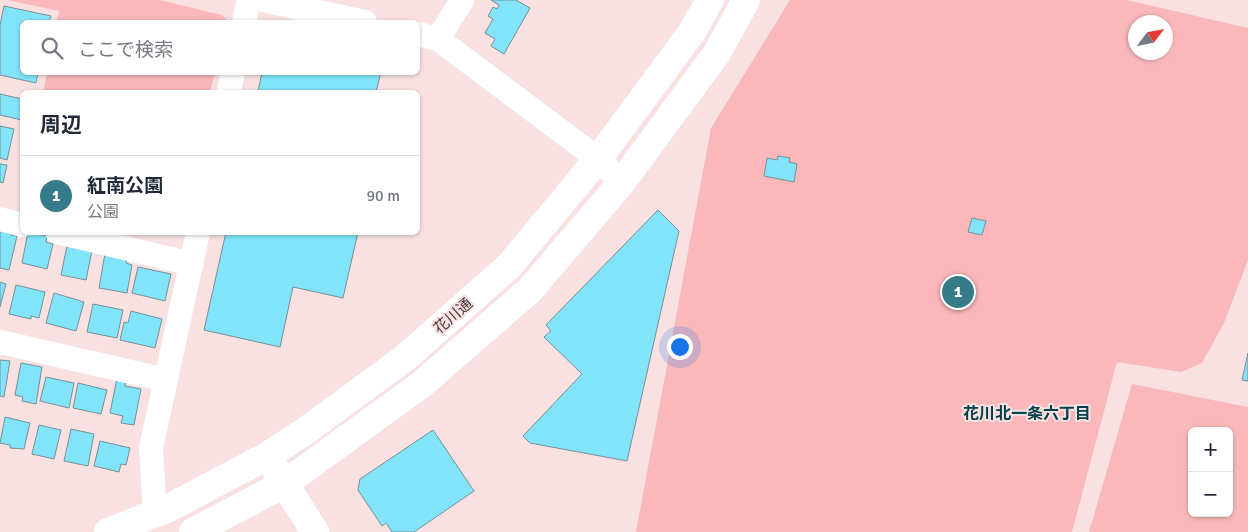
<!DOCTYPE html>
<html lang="ja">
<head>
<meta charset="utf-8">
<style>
  body { margin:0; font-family:Signika,"Noto Sans JP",sans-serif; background:#f6f6f7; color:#1f2937 }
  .controls { position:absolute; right:15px; bottom:15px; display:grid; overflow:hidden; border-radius:8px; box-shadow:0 1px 4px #0004 }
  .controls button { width:45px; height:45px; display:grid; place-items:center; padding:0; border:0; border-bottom:1px solid #e0e1e3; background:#fff; color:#1f2937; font:25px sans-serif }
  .compass { position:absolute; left:1128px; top:15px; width:45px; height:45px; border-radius:50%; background:#fff; box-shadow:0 1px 4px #0004; rotate:58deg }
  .you { position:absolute; left:679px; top:346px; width:18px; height:18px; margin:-12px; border:4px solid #fff; border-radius:50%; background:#1a73e8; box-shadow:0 0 0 8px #1a73e833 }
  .badge { display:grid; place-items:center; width:32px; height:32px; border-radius:50%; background:#367b89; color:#fff; font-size:16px; font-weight:700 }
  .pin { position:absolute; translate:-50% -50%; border:2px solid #fff; box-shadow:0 1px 5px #0006 }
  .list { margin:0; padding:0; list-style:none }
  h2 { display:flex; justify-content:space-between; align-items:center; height:65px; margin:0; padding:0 20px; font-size:21px }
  h2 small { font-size:16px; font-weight:400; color:#747a83 }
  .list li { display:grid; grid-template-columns:32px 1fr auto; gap:15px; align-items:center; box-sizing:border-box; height:80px; padding:0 20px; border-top:1px solid #e0e1e3 }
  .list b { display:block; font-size:19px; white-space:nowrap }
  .list p { margin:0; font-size:16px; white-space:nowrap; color:#747a83 }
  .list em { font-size:16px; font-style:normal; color:#747a83 }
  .icon { flex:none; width:28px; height:28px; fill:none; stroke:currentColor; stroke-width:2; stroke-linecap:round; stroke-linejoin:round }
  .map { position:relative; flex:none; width:1248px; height:532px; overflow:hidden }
  .search { position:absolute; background:#fff; box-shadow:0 1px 4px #0004; left:20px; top:20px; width:400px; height:55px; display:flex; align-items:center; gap:12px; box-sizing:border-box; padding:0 18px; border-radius:8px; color:#747a83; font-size:19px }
  .panel { position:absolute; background:#fff; box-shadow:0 1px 4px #0004; left:20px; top:90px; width:400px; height:145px; border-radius:8px }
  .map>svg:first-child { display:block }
</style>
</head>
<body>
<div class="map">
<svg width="1248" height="532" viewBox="0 0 1248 532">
  <rect width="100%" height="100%" fill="#f9e1e1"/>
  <g fill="#fab8bb" fill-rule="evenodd">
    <path d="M7,0H160L222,15L228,22H57L59,11Z"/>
    <path d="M790,0H1127L1248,28V260L1224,323L1202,363L1181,372L1117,362L1072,532H636L711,128ZM1136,22H1166V52H1136Z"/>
    <path d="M47,73V72L215,73L210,92H43Z"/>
    <path d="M1132,384L1248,407V532H1089ZM1192,431H1229V513H1192Z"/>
  </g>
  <g fill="#81e4fa" stroke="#798f95">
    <path d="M491,0H516L530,8L504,54L491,46L495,39L485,33L493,19L488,16L493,7L497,9L499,5Z"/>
    <path d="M4,6L51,16L49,22H22V72H38L36,83L0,75V25Z"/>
    <path d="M262,72H381L376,92H258Z"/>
    <path d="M0,94L22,99V120L0,115Z"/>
    <path d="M0,126L14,129L7,160L0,158Z"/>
    <path d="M778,156L790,158L789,162L797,164L794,182L764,176L767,158L777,160Z"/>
    <path d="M0,164L7,165L3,183L0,182Z"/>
    <path d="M658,210L679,231L627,461L530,443L523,436L582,374L544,337L551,331L546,325Z"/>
    <path d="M972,218L986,221L982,235L968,232Z"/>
    <path d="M0,226L12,229L10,235L17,236L9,270L0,268Z"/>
    <path d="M28,232L47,236L46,242L53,244L47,269L22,263Z"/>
    <path d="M226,232H358L343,298L293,287L280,347L204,330Z"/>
    <path d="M68,241L93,246L86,280L61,275Z"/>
    <path d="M105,253L127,257L126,263L132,265L127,293L99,288Z"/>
    <path d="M138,267L171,274L165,301L132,293Z"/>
    <path d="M0,282L6,284L0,307Z"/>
    <path d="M16,285L45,292L39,318L31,316V319L9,314Z"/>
    <path d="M54,293L84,302L76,331L46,323Z"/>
    <path d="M93,304L123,310L117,338L87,332Z"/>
    <path d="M131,311L162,319L155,348L120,340L124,322L128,323Z"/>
    <path d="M1248,353V381L1242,380Z"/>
    <path d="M0,360L10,361L4,397L0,396Z"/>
    <path d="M21,363L42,367L36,404L22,401L23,397L15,395Z"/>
    <path d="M46,377L74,383L69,408L40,401Z"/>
    <path d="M117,378L126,380L125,386L141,389L134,425L121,423L123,416L110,413Z"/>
    <path d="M78,383L107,390L101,414L73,408Z"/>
    <path d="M5,417L30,423L24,449L10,448V445L0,443Z"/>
    <path d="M39,425L61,430L54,459L32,454Z"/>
    <path d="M71,429L94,434L88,466L64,461Z"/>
    <path d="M433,430L474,491L414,532H392L386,523L382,526L358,490L360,479Z"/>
    <path d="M100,441L130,448L126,465L121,464L119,472L94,466Z"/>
  </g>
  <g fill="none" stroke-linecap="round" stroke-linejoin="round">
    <g stroke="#fff" stroke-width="24">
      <path d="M262,0L365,22"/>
      <path d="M244,22L249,0"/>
      <path d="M418,34L438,39L598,159L622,182"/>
      <path d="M438,39L462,0"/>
      <path d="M229,92L233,72"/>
      <path d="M0,219L22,225"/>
      <path d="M57,232L192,264"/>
      <path d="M0,342L166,380"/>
      <path d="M155,513L151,448L198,232"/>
    </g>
    <g stroke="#fff" stroke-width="28">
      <path d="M276,470L315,532"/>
      <path d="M108,532L167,509L267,456L304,432L405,358L509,266L598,159L692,32L710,0"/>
      <path d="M193,532L284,484L422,384L530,290L622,182L717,53L746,0"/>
    </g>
  </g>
  <g text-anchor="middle" stroke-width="4" stroke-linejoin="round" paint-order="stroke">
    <g font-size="15" fill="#443a3a" stroke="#f9e1e1">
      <text transform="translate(453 316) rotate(-41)" y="5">花川通</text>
    </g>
    <g font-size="16" font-weight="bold" fill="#00404b" stroke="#f9e1e1">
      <text x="1027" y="419">花川北一条六丁目</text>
    </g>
  </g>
</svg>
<div class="controls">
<button>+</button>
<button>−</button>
</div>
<svg class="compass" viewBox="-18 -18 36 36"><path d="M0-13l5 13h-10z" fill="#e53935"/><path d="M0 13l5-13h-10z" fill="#747a83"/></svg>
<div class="you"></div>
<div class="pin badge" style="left:958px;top:292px">1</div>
<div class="search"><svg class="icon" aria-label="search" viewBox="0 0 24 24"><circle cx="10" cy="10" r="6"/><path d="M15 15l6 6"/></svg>ここで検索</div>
<section class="panel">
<h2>周辺<small></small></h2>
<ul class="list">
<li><span class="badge">1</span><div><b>紅南公園</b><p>公園</p></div><em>90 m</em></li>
</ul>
</section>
</div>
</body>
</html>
